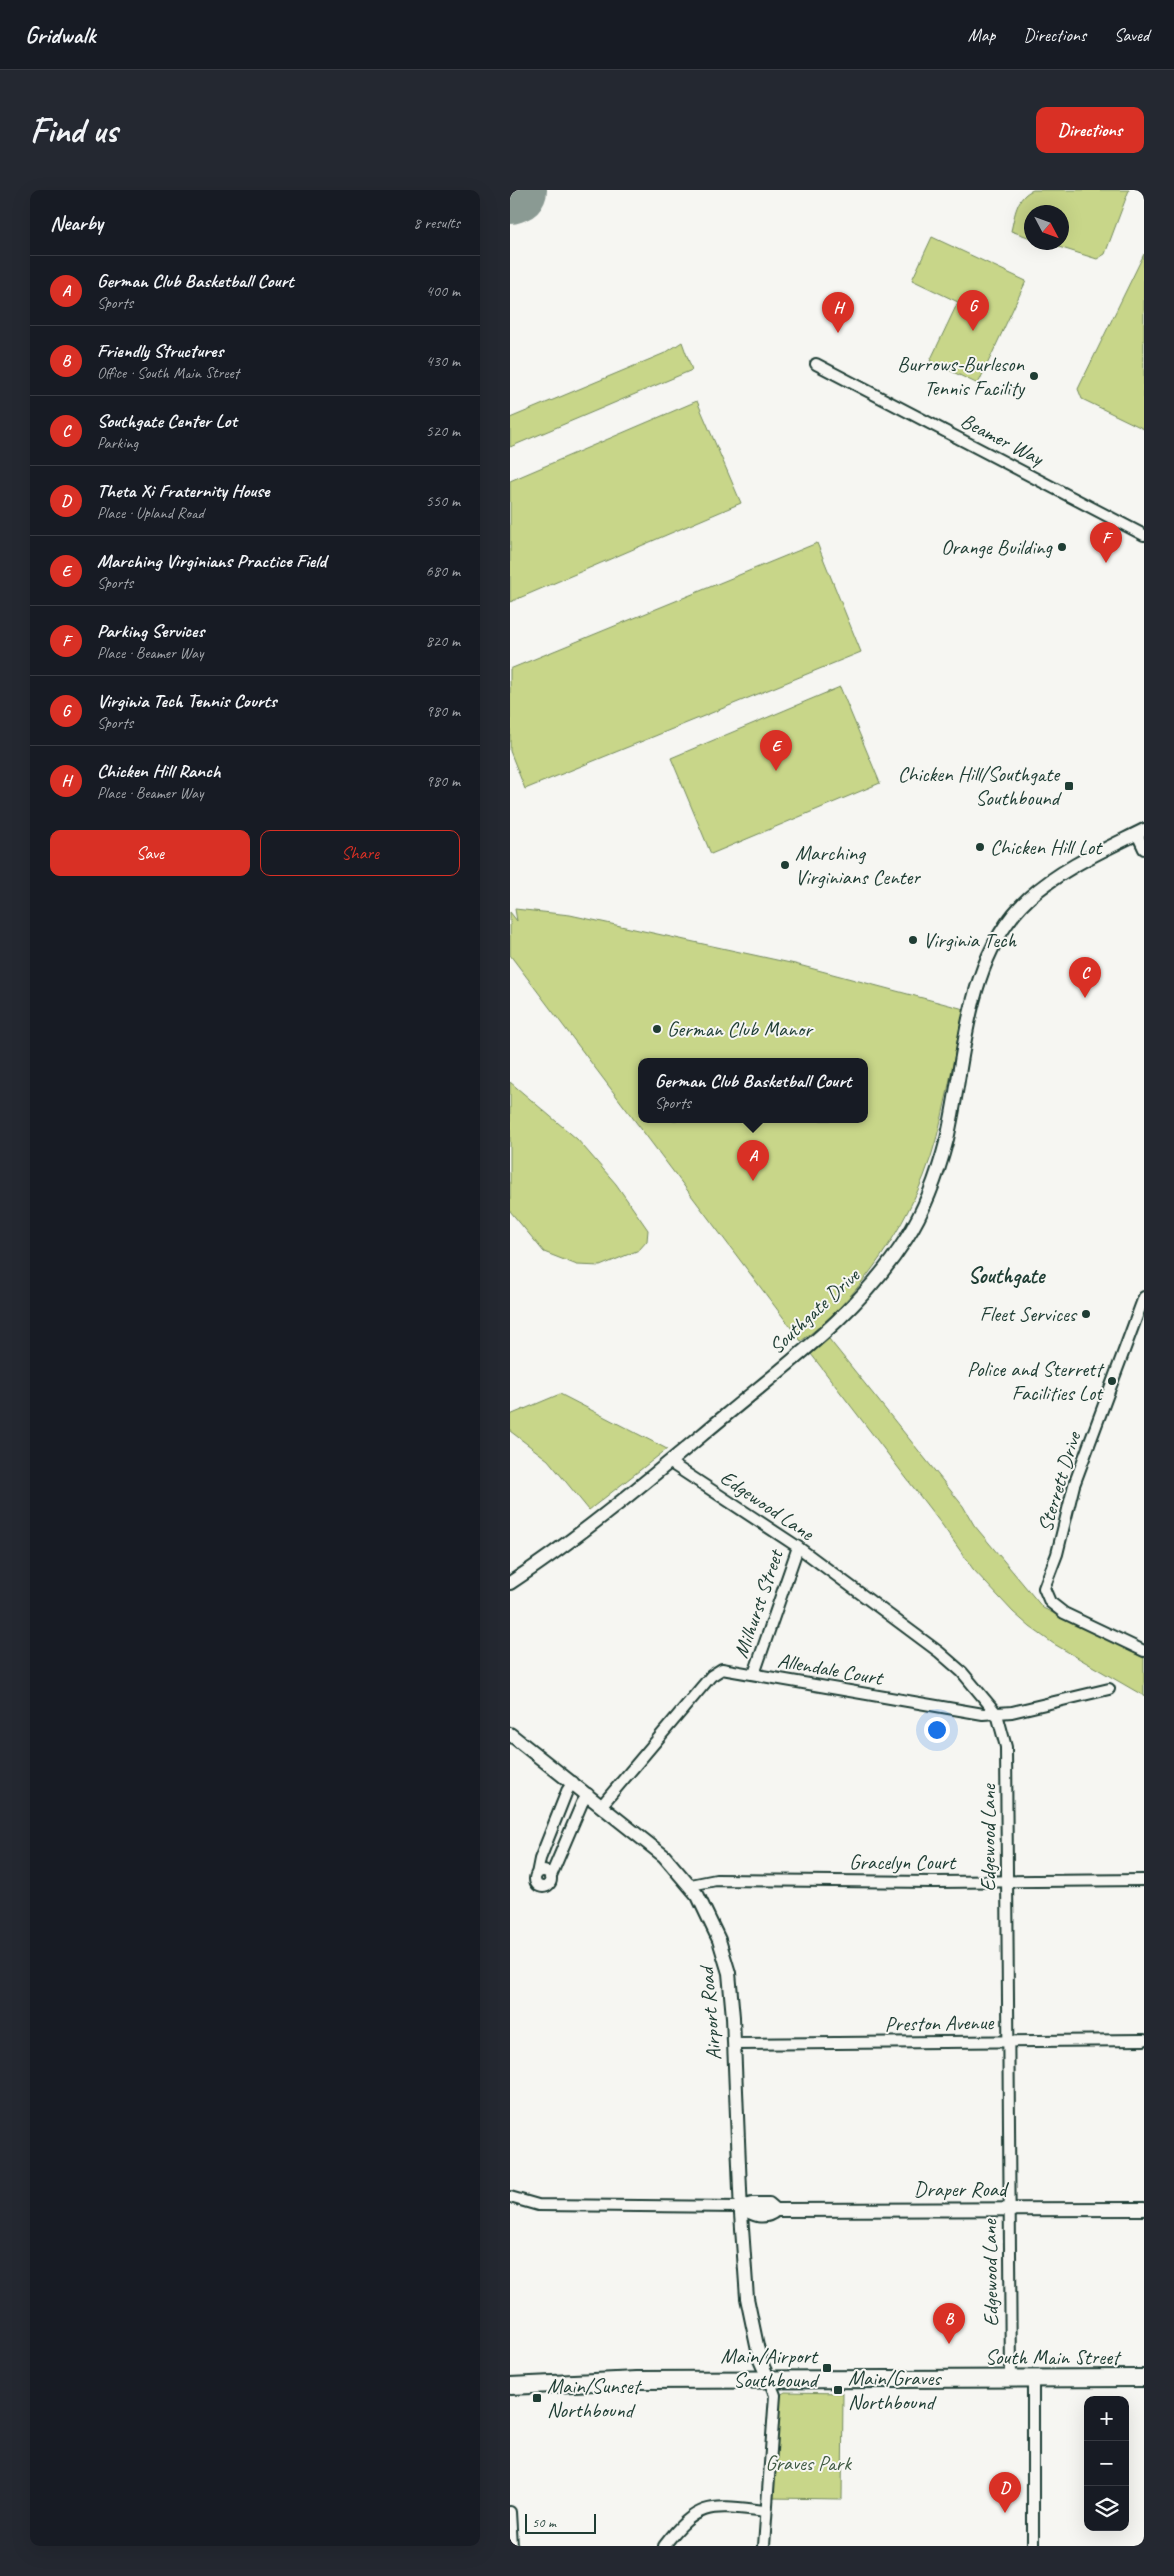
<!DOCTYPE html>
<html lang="en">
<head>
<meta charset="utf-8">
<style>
  body { margin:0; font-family:Caveat,sans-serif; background:#242831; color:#f1f3f6 }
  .controls { position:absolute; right:15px; bottom:15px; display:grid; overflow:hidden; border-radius:10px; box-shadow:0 5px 20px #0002 }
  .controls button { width:45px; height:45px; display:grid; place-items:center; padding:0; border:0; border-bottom:1px solid #363941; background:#171b24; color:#f1f3f6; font:25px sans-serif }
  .compass { position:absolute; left:514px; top:15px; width:45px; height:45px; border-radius:50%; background:#171b24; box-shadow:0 5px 20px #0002; rotate:131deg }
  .scale { position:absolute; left:15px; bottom:12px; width:71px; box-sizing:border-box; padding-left:5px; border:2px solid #1f3d34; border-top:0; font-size:14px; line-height:18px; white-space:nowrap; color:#1f3d34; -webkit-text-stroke:4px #f6f6f2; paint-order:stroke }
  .you { position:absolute; left:426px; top:1539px; width:18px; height:18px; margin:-12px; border:4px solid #fff; border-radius:50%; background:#1a73e8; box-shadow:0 0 0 8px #1a73e833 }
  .badge { display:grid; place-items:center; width:32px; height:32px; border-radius:50%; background:#d93025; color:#fff; font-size:16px; font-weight:700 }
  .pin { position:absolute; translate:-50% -41px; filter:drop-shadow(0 1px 2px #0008) }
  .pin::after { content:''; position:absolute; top:26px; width:18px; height:15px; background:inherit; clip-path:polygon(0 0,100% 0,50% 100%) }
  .popup { position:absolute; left:128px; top:868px; width:230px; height:65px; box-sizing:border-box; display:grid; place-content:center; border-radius:10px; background:#171b24; filter:drop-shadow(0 1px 4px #0005); font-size:16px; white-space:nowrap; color:#9ea1a6 }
  .popup b { font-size:19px; color:#f1f3f6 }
  .popup::after { content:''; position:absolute; left:50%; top:100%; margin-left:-10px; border:10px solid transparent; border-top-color:#171b24 }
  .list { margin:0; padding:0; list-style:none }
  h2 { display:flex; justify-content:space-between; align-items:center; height:65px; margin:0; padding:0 20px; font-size:21px }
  h2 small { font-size:16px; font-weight:400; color:#9ea1a6 }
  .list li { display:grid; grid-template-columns:32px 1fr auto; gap:15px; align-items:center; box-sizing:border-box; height:70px; padding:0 20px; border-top:1px solid #363941 }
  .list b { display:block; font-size:19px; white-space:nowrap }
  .list p { margin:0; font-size:16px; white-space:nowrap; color:#9ea1a6 }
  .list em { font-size:16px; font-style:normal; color:#9ea1a6 }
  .actions { display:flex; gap:10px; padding:15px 20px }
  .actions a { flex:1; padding:11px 0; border:1px solid #d93025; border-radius:10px; text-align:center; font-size:18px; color:#d93025 }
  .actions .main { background:#d93025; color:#fff }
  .icon { flex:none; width:28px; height:28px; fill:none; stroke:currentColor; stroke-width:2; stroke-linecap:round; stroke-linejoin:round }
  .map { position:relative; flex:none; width:634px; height:2356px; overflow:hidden; border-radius:10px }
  header { display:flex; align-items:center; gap:30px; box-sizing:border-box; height:70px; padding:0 25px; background:#171b24; border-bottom:1px solid #363941 }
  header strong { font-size:24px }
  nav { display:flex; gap:28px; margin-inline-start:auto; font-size:18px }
  .intro { display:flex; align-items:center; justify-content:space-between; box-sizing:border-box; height:120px; padding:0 30px }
  h1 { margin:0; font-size:35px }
  .button { padding:12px 22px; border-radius:10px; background:#d93025; color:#fff; font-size:18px; font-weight:700 }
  main { display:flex; gap:30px; padding:0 30px }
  aside { flex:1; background:#171b24; border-radius:10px; box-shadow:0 5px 20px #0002 }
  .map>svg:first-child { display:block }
</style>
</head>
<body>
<header>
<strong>Gridwalk</strong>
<nav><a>Map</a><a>Directions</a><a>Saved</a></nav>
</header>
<div class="intro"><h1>Find us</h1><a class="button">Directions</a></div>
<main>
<aside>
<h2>Nearby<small>8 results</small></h2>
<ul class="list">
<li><span class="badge">A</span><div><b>German Club Basketball Court</b><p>Sports</p></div><em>400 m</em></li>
<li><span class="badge">B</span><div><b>Friendly Structures</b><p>Office · South Main Street</p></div><em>430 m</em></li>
<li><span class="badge">C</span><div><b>Southgate Center Lot</b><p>Parking</p></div><em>520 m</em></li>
<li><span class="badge">D</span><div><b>Theta Xi Fraternity House</b><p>Place · Upland Road</p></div><em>550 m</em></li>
<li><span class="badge">E</span><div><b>Marching Virginians Practice Field</b><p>Sports</p></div><em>680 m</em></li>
<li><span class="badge">F</span><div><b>Parking Services</b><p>Place · Beamer Way</p></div><em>820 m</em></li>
<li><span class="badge">G</span><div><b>Virginia Tech Tennis Courts</b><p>Sports</p></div><em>980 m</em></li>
<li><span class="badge">H</span><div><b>Chicken Hill Ranch</b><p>Place · Beamer Way</p></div><em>980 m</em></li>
</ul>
<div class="actions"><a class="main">Save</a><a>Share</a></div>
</aside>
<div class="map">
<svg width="634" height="2356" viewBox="0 0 634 2356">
  <rect width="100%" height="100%" fill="#f6f6f2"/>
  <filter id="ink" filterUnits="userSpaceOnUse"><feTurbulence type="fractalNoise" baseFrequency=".02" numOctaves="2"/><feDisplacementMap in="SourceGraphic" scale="10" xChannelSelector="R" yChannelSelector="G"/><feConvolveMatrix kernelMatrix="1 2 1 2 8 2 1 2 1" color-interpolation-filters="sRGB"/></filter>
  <g filter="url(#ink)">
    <g fill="#c8d689" stroke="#748a5e" fill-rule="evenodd">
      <path d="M523,0H619L595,64L587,69L536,53L552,52V22H522L521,48L501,41C505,25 506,7 523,0Z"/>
      <path d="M422,47L516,91L468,194L420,171L448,112L402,90Z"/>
      <path d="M634,64V239L572,209L568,199Z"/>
      <path d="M172,152L182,180L0,257V228L155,163Z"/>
      <path d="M187,211L231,313L0,412V291Z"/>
      <path d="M307,353L351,462L15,599L0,561V479Z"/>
      <path d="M330,497L370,593L201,664L161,568Z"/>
      <path d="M5,719L60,725L285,774L454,819C442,872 434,936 414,986C389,1048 345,1112 291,1151L0,765V722L7,731ZM354,872V930H132V872Z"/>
      <path d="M0,892L67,949L106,994L138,1040L137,1051L129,1060L90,1076L67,1075L34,1062L0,1021Z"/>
      <path d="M319,1149L453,1316L464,1335L533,1418L634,1468V1506L544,1454L520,1437L503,1422L463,1379L433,1336L301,1164Z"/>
      <path d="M50,1204L157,1259L79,1320L38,1270L0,1241V1225Z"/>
      <path d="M275,2202L333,2203L332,2309L261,2308L270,2205Z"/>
    </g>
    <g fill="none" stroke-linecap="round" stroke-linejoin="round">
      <path stroke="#8a9a93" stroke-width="64" d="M0,2L5,0"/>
      <g stroke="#1f3d34" stroke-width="14">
        <g id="minor">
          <path d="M306,174L634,345"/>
          <path d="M627,644L634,659"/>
          <path d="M634,1107L564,1295L547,1364L534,1398L540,1412L554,1423L634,1461"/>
          <path d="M159,1272L288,1357L429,1462L452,1482L487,1524L496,1557L501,2188"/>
          <path d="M244,1484L288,1357"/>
          <path d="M92,1615L201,1486L212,1479L473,1524L502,1522L599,1499"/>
          <circle cx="33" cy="1689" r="8"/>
          <path d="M27,1684L30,1669L57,1601L63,1592"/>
          <path d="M40,1688L72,1613L78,1604"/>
          <path d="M181,1695L206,1690L424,1692L634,1690"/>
          <path d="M224,1854L634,1850"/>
          <path d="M0,2007L28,2015L231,2017"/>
          <path d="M523,2188V2356"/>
          <path d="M0,2322L2,2356"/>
          <path d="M154,2356C189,2310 202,2315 256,2321"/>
          <path d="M254,2356L265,2205L259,2190"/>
        </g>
      </g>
      <g stroke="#1f3d34" stroke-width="16">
        <g id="tertiary">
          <path d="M0,1393C76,1343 146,1283 216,1225C281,1171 350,1121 396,1049C416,1018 428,984 437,949C456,869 454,768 519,708C552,678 594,660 634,640"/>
          <path d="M0,1544L154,1666L188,1706L209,1750L219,1783L223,1827L231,2024L237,2108L250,2170L259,2190"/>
          <path d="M231,2017C243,2025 254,2030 266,2020L634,2019"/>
          <path d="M231,2017L242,2014H259L266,2020"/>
        </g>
      </g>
      <g stroke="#1f3d34" stroke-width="20">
        <path id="primary" d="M0,2196L127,2190L634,2188"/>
      </g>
      <use href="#minor" stroke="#f6f6f2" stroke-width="10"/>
      <use href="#tertiary" stroke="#f6f6f2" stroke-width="12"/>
      <use href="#primary" stroke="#f6f6f2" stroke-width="16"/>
    </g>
  </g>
  <g fill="#1f3d34" stroke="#f6f6f2" stroke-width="2">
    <circle cx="524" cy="186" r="5"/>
    <circle cx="552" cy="357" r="5"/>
    <rect x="554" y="591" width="10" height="10" rx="2.5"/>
    <circle cx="470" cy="657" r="5"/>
    <circle cx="275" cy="675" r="5"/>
    <circle cx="403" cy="750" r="5"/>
    <circle cx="147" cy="839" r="5"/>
    <circle cx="576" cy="1124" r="5"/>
    <circle cx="602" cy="1191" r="5"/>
    <rect x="312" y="2173" width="10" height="10" rx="2.5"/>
    <rect x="323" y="2195" width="10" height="10" rx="2.5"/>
    <rect x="22" y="2203" width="10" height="10" rx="2.5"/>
  </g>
  <g text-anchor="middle" stroke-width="4" stroke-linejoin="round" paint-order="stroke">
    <g font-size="21" fill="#1f3d34" stroke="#f6f6f2" text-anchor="end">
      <text x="514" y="181">Burrows-Burleson<tspan x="514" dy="24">Tennis Facility</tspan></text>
      <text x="542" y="364">Orange Building</text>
      <text x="549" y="591">Chicken Hill/Southgate<tspan x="549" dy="24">Southbound</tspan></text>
      <text x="480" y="664" text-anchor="start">Chicken Hill Lot</text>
      <text x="285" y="670" text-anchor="start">Marching<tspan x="285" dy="24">Virginians Center</tspan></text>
      <text x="413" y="757" text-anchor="start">Virginia Tech</text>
      <text x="157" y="846" text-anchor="start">German Club Manor</text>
      <text x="566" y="1131">Fleet Services</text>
      <text x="592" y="1186">Police and Sterrett<tspan x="592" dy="24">Facilities Lot</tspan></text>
      <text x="307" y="2173">Main/Airport<tspan x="307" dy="24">Southbound</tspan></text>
      <text x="338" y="2195" text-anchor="start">Main/Graves<tspan x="338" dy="24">Northbound</tspan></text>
      <text x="37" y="2203" text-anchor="start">Main/Sunset<tspan x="37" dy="24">Northbound</tspan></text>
    </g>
    <g font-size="21" fill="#1f3d34" stroke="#f6f6f2">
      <text transform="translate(492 249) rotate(27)" y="7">Beamer Way</text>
      <text transform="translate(304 1121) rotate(-43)" y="7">Southgate Drive</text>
      <text transform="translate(549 1292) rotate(-73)" y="7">Sterrett Drive</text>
      <text transform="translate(257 1315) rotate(34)" y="7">Edgewood Lane</text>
      <text transform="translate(248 1414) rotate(-71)" y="7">Milhurst Street</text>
      <text transform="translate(320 1479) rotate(10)" y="7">Allendale Court</text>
      <text transform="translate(478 1648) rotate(-90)" y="7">Edgewood Lane</text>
      <text x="392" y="1679">Gracelyn Court</text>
      <text transform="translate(200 1824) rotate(-95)" y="7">Airport Road</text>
      <text transform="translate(429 1833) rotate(-1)" y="7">Preston Avenue</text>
      <text x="450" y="2006">Draper Road</text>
      <text transform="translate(480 2083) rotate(-91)" y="7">Edgewood Lane</text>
      <text x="542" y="2174">South Main Street</text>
    </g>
    <g font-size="21" fill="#415c45" stroke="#f6f6f2">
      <text x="298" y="2280">Graves Park</text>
    </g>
    <g font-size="22" font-weight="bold" fill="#1f3d34" stroke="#f6f6f2">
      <text x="496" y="1093">Southgate</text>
    </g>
  </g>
</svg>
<div class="controls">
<button>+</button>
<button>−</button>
<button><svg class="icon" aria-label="layers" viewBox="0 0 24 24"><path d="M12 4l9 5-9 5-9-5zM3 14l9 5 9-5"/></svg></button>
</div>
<svg class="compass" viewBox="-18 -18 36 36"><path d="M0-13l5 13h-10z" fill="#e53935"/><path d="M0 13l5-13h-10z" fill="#9ea1a6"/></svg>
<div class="scale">50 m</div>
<div class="you"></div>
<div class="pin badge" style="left:243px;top:991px">A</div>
<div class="popup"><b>German Club Basketball Court</b>Sports</div>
<div class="pin badge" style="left:439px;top:2154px">B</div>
<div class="pin badge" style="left:575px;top:808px">C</div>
<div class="pin badge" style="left:495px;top:2323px">D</div>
<div class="pin badge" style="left:266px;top:581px">E</div>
<div class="pin badge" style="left:596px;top:373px">F</div>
<div class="pin badge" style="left:463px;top:141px">G</div>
<div class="pin badge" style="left:328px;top:143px">H</div>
</div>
</main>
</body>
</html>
